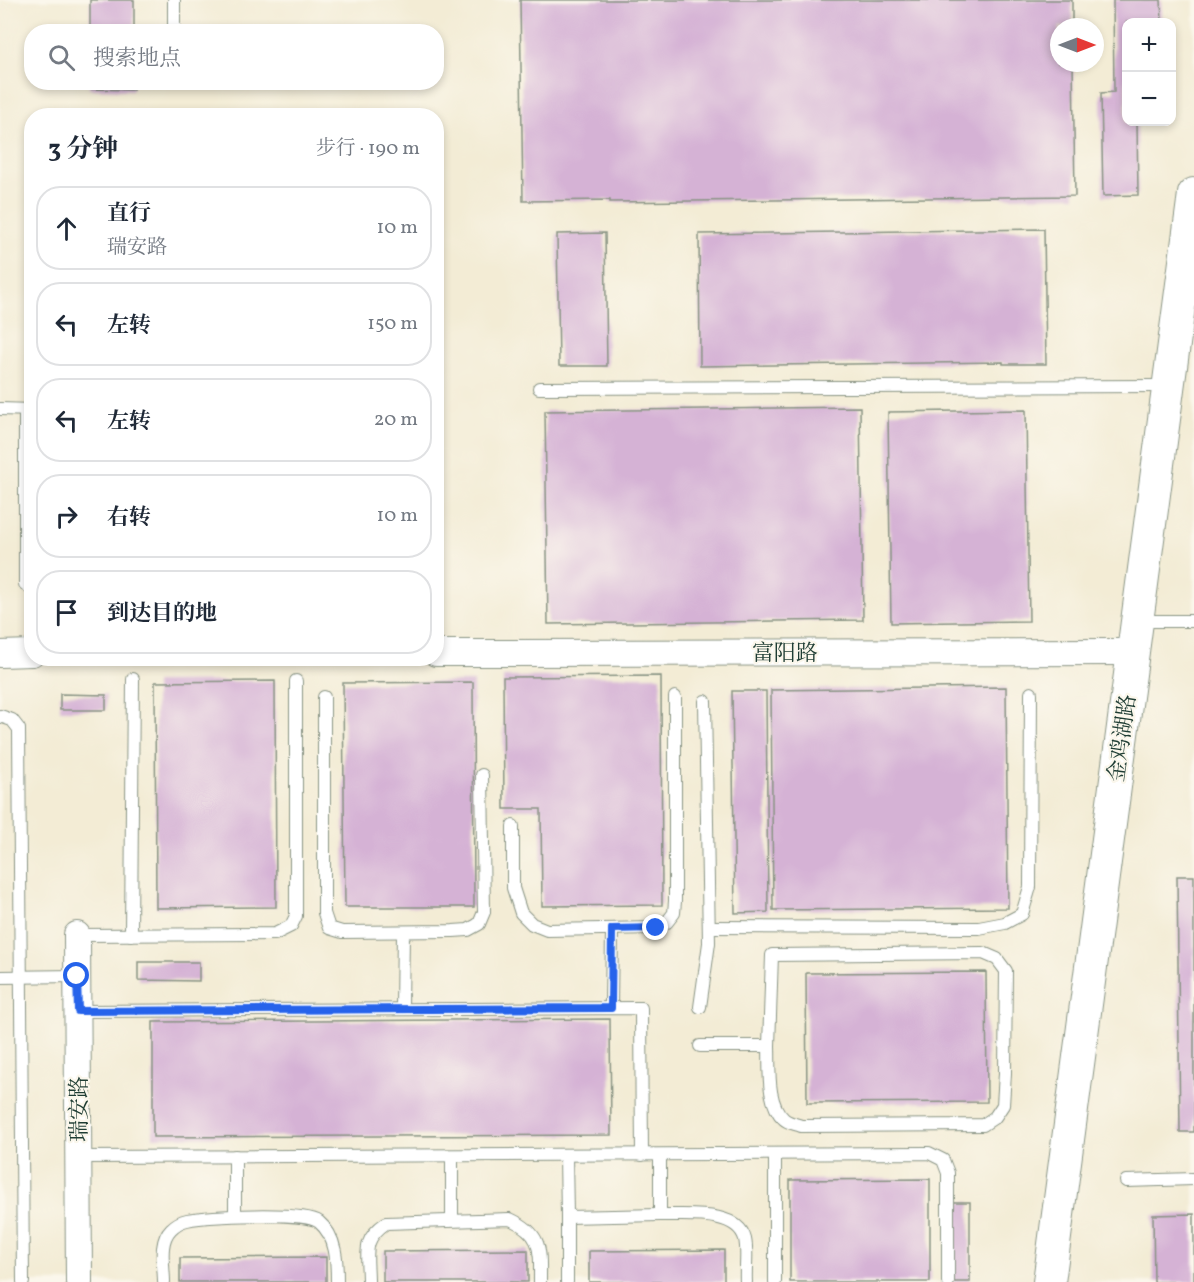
<!DOCTYPE html>
<html lang="zh">
<head>
<meta charset="utf-8">
<style>
  body { margin:0; font-family:Vollkorn,"Noto Serif SC",serif; background:#f6f6f7; color:#1f2937 }
  .controls { position:absolute; right:18px; top:18px; display:grid; overflow:hidden; border-radius:12px; box-shadow:0 3px 9px #0003 }
  .controls button { width:54px; height:54px; display:grid; place-items:center; padding:0; border:0; border-bottom:2px solid #e0e1e3; background:#fff; color:#1f2937; font:30px sans-serif }
  .compass { position:absolute; left:1050px; top:18px; width:54px; height:54px; border-radius:50%; background:#fff; box-shadow:0 3px 9px #0003; rotate:90deg }
  .stop { position:absolute; width:18px; height:18px; margin:-14px; border:4px solid #2563eb; border-radius:50%; background:#fff }
  .stop.end { background:#2563eb; border-color:#fff; box-shadow:0 2px 6px #0008 }
  .list { margin:0; padding:0; list-style:none }
  h2 { display:flex; justify-content:space-between; align-items:center; height:78px; margin:0; padding:0 24px; font-size:26px }
  h2 small { font-size:20px; font-weight:400; color:#747a83 }
  .list li { display:grid; grid-template-columns:39px 1fr auto; gap:18px; align-items:center; box-sizing:border-box; height:84px; margin:0 12px 12px; padding:0 12px; border:2px solid #e0e1e3; border-radius:24px }
  .list b { display:block; font-size:22px; white-space:nowrap }
  .list p { margin:0; font-size:20px; white-space:nowrap; color:#747a83 }
  .list em { font-size:20px; font-style:normal; color:#747a83 }
  .icon { flex:none; width:33px; height:33px; fill:none; stroke:currentColor; stroke-width:2; stroke-linecap:round; stroke-linejoin:round }
  .map { position:relative; flex:none; width:1194px; height:1282px; overflow:hidden }
  .search { position:absolute; background:#fff; box-shadow:0 3px 9px #0003; left:24px; top:24px; width:420px; height:66px; display:flex; align-items:center; gap:15px; box-sizing:border-box; padding:0 21px; border-radius:24px; color:#747a83; font-size:22px }
  .panel { position:absolute; background:#fff; box-shadow:0 3px 9px #0003; left:24px; top:108px; width:420px; height:558px; border-radius:24px }
  .map>svg:first-child { display:block }
</style>
</head>
<body>
<div class="map">
<svg width="1194" height="1282" viewBox="0 0 1194 1282">
  <rect width="100%" height="100%" fill="#fbf7ec"/>
  <filter id="ink" filterUnits="userSpaceOnUse"><feTurbulence type="fractalNoise" baseFrequency=".0167" numOctaves="2"/><feDisplacementMap in="SourceGraphic" scale="12" xChannelSelector="R" yChannelSelector="G"/><feConvolveMatrix kernelMatrix="1 2 1 2 8 2 1 2 1" color-interpolation-filters="sRGB"/></filter>
  <filter id="wash" filterUnits="userSpaceOnUse"><feTurbulence type="fractalNoise" baseFrequency=".008" numOctaves="4" result="noise"/><feDisplacementMap in="SourceGraphic" scale="24" xChannelSelector="R" yChannelSelector="G"/><feGaussianBlur stdDeviation="1.35" result="paint"/><feColorMatrix in="noise" values="0 0 0 0 0 0 0 0 0 0 0 0 0 0 0 0 0 1.4 0 .05"/><feComposite in="paint" operator="in"/></filter>
  <g filter="url(#wash)">
    <rect width="100%" height="100%" fill="#f3ecd5"/>
    <g id="blocks">
      <g fill="#d5b2d5">
        <rect x="90" y="0" width="44" height="32"/>
        <path d="M520,0H1072V27H1059V63H1073L1075,196L610,202V200L523,201Z"/>
        <path d="M1113,0H1161L1162,22H1126V122H1137L1138,195L1103,196L1101,93L1114,92Z"/>
        <path d="M89,82H133V90L89,89Z"/>
        <path d="M1044,229L1046,364H1003V362L700,366L699,234Z"/>
        <path d="M605,233L607,366H559L557,234Z"/>
        <path d="M860,407L863,620L548,624L545,411Z"/>
        <path d="M1026,410L1029,621L891,623L888,412Z"/>
        <path d="M661,676L662,905L542,906L541,809H504L503,677Z"/>
        <path d="M275,681L276,907L156,908L155,682Z"/>
        <path d="M473,682L474,907H345L343,683Z"/>
        <path d="M1006,687L1008,908L773,910L771,690Z"/>
        <path d="M732,691H766L768,912L735,913Z"/>
        <path d="M60,694L106,695V710H60Z"/>
        <path d="M1177,876H1194V1132H1180Z"/>
        <path d="M138,962H199V981L138,980Z"/>
        <path d="M986,972L987,1102L807,1103L806,973Z"/>
        <path d="M610,1019L611,1135L153,1137V1022Z"/>
        <path d="M930,1179V1282H790V1180Z"/>
        <rect x="953" y="1202" width="17" height="80"/>
        <path d="M1194,1214V1282H1154L1153,1215Z"/>
        <path d="M528,1250V1282H383V1251Z"/>
        <path d="M724,1250V1282H589V1251Z"/>
        <path d="M326,1257V1282H180V1258Z"/>
      </g>
    </g>
  </g>
  <g filter="url(#ink)">
    <use href="#blocks" fill-opacity="0" stroke="#899484" stroke-width="1.5"/>
    <g fill="none" stroke-linecap="round" stroke-linejoin="round">
      <g stroke="#899484" stroke-width="14">
        <g id="service">
          <path d="M174,0V32"/>
          <path d="M539,388L1167,386"/>
          <path d="M0,409L32,410"/>
          <path d="M25,410V584L32,589"/>
          <path d="M1138,621H1194"/>
          <path d="M324,697V913L329,928L342,932L453,931L468,930L479,924L484,912L482,775"/>
          <path d="M0,716L12,720L19,729L23,1282"/>
          <path d="M513,826V888L521,913L532,924L547,930L656,928L667,922L674,913L675,901V697"/>
          <path d="M709,927L979,928L1005,923L1022,914L1030,887L1031,693"/>
          <path d="M77,935L275,934L291,926L296,916V681"/>
          <path d="M131,935L133,679"/>
          <path d="M0,977L77,976"/>
          <path d="M700,1007L709,943L705,701"/>
          <path d="M611,1008L612,929"/>
          <path d="M402,1009L403,932"/>
          <path d="M78,1011L641,1008L642,1155"/>
          <path d="M700,1046H769C770,1068 766,1103 784,1119C788,1123 796,1124 801,1126L983,1125L995,1117L1003,1105L1005,1073L1006,971L997,959L983,953L772,955L769,1046"/>
          <path d="M775,1154V1282"/>
          <path d="M566,1155L567,1217L660,1215"/>
          <path d="M660,1155V1215C685,1216 737,1209 745,1239C748,1252 745,1269 746,1282"/>
          <path d="M235,1156V1215"/>
          <path d="M452,1156V1220"/>
          <path d="M79,1157L929,1153L943,1160L948,1173V1282"/>
          <path d="M1126,1181L1194,1179"/>
          <path d="M164,1282C164,1266 158,1242 171,1229C175,1225 182,1221 187,1220C207,1216 305,1211 319,1222C337,1237 337,1262 337,1282"/>
          <path d="M368,1282C368,1254 361,1240 386,1223L510,1219C543,1234 540,1250 540,1282"/>
          <path d="M567,1282V1217"/>
        </g>
      </g>
      <g stroke="#899484" stroke-width="28">
        <g id="minor">
          <path d="M436,653L1133,652"/>
          <path d="M0,654L32,653"/>
          <path d="M77,935L79,1282"/>
        </g>
      </g>
      <g stroke="#899484" stroke-width="34">
        <path id="tertiary" d="M1049,1282L1194,194"/>
      </g>
      <use href="#service" stroke="#fff" stroke-width="12"/>
      <use href="#minor" stroke="#fff" stroke-width="26"/>
      <use href="#tertiary" stroke="#fff" stroke-width="32"/>
    </g>
  </g>
  <g fill="none" stroke-linecap="round" stroke-linejoin="round" filter="url(#ink)">
    <path stroke="#2563eb" stroke-width="8" d="M77,976L78,1011L611,1008L612,929L656,928"/>
  </g>
  <g text-anchor="middle" stroke-width="4.5" stroke-linejoin="round" paint-order="stroke">
    <g font-size="22" fill="#1f3d34" stroke="#fbf7ec">
      <text x="785" y="660">富阳路</text>
      <text transform="translate(1121 738) rotate(-82)" y="8">金鸡湖路</text>
      <text transform="translate(78 1109) rotate(-90)" y="8">瑞安路</text>
    </g>
  </g>
</svg>
<div class="controls">
<button>+</button>
<button>−</button>
</div>
<svg class="compass" viewBox="-18 -18 36 36"><path d="M0-13l5 13h-10z" fill="#e53935"/><path d="M0 13l5-13h-10z" fill="#747a83"/></svg>
<div class="stop" style="left:77px;top:976px"></div>
<div class="stop end" style="left:656px;top:928px"></div>
<div class="search"><svg class="icon" aria-label="search" viewBox="0 0 24 24"><circle cx="10" cy="10" r="6"/><path d="M15 15l6 6"/></svg>搜索地点</div>
<section class="panel">
<h2>3 分钟<small>步行 · 190 m</small></h2>
<ul class="list">
<li><svg class="icon" aria-label="ahead" viewBox="0 0 24 24"><path d="M12 20V5M6 11l6-6 6 6"/></svg><div><b>直行</b><p>瑞安路</p></div><em>10 m</em></li>
<li><svg class="icon" aria-label="left" viewBox="0 0 24 24"><path d="M17 20v-9H6M10 6l-5 5 5 5"/></svg><div><b>左转</b></div><em>150 m</em></li>
<li><svg class="icon" aria-label="left" viewBox="0 0 24 24"><path d="M17 20v-9H6M10 6l-5 5 5 5"/></svg><div><b>左转</b></div><em>20 m</em></li>
<li><svg class="icon" aria-label="right" viewBox="0 0 24 24"><path d="M7 20v-9h11M14 6l5 5-5 5"/></svg><div><b>右转</b></div><em>10 m</em></li>
<li><svg class="icon" aria-label="arrive" viewBox="0 0 24 24"><path d="M6 21V4h12l-3 4 3 4H6"/></svg><div><b>到达目的地</b></div></li>
</ul>
</section>
</div>
</body>
</html>
